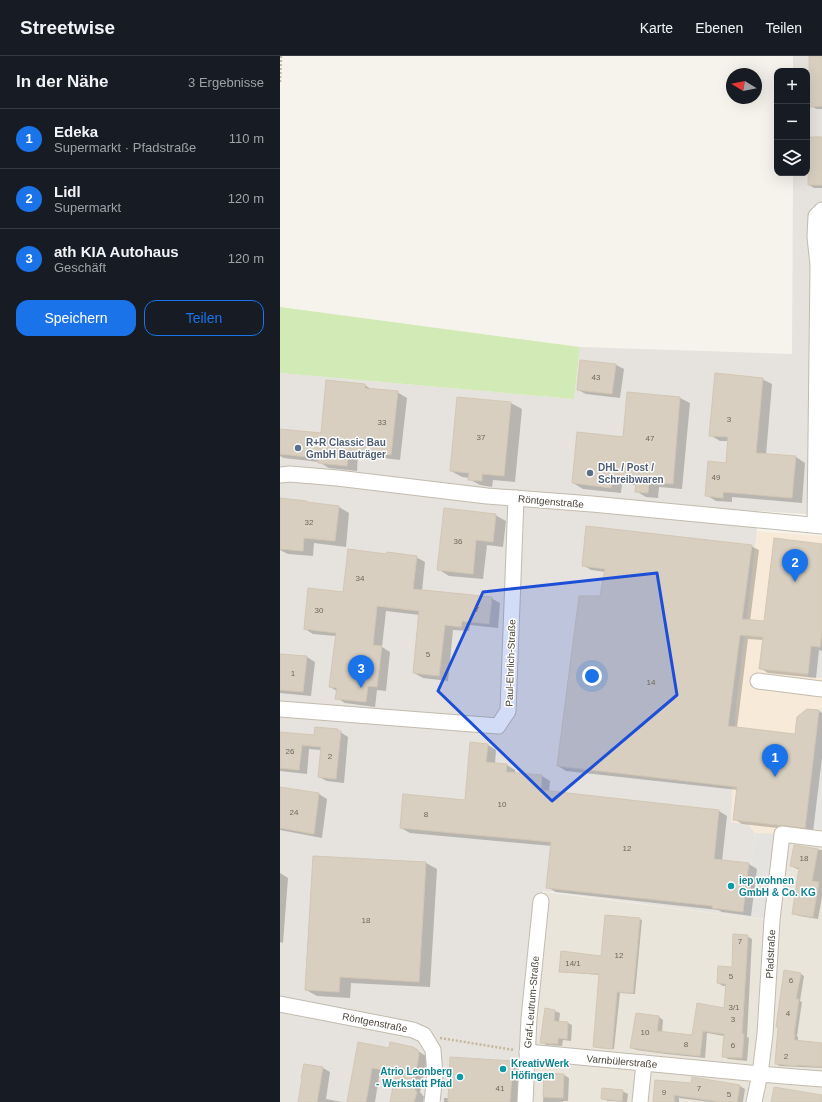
<!DOCTYPE html>
<html lang="de">
<head>
<meta charset="utf-8">
<style>
  body { margin:0; font-family:Helvetica,sans-serif; background:#20242c; color:#f1f3f6 }
  .controls { position:absolute; right:12px; top:12px; display:grid; overflow:hidden; border-radius:8px; box-shadow:0 4px 16px #0002 }
  .controls button { width:36px; height:36px; display:grid; place-items:center; padding:0; border:0; border-bottom:1px solid #363941; background:#171b24; color:#f1f3f6; font:20px sans-serif }
  .compass { position:absolute; left:446px; top:12px; width:36px; height:36px; border-radius:50%; background:#171b24; box-shadow:0 4px 16px #0002; rotate:280deg }
  .you { position:absolute; left:312px; top:620px; width:14px; height:14px; margin:-10px; border:3px solid #fff; border-radius:50%; background:#1a73e8; box-shadow:0 0 0 6px #1a73e833 }
  .badge { display:grid; place-items:center; width:26px; height:26px; border-radius:50%; background:#1a73e8; color:#fff; font-size:13px; font-weight:700 }
  .pin { position:absolute; translate:-50% -33px; filter:drop-shadow(0 1px 2px #0008) }
  .pin::after { content:''; position:absolute; top:21px; width:14px; height:12px; background:inherit; clip-path:polygon(0 0,100% 0,50% 100%) }
  .list { margin:0; padding:0; list-style:none }
  h2 { display:flex; justify-content:space-between; align-items:center; height:52px; margin:0; padding:0 16px; font-size:17px }
  h2 small { font-size:13px; font-weight:400; color:#9ea1a6 }
  .list li { display:grid; grid-template-columns:26px 1fr auto; gap:12px; align-items:center; box-sizing:border-box; height:60px; padding:0 16px; border-top:1px solid #363941 }
  .list b { display:block; font-size:15px; white-space:nowrap }
  .list p { margin:0; font-size:13px; white-space:nowrap; color:#9ea1a6 }
  .list em { font-size:13px; font-style:normal; color:#9ea1a6 }
  .actions { display:flex; gap:8px; padding:12px 16px }
  .actions a { flex:1; padding:9px 0; border:1px solid #1a73e8; border-radius:12px; text-align:center; font-size:14px; color:#1a73e8 }
  .actions .main { background:#1a73e8; color:#fff }
  .icon { flex:none; width:22px; height:22px; fill:none; stroke:currentColor; stroke-width:2; stroke-linecap:round; stroke-linejoin:round }
  .map { position:relative; flex:none; width:542px; height:1046px; overflow:hidden }
  header { display:flex; align-items:center; gap:24px; box-sizing:border-box; height:56px; padding:0 20px; background:#171b24; border-bottom:1px solid #363941 }
  header strong { font-size:19px }
  nav { display:flex; gap:22px; margin-inline-start:auto; font-size:14px }
  main { display:flex }
  aside { flex:1; background:#171b24 }
  .map>svg:first-child { display:block }
</style>
</head>
<body>
<header>
<strong>Streetwise</strong>
<nav><a>Karte</a><a>Ebenen</a><a>Teilen</a></nav>
</header>
<main>
<aside>
<h2>In der Nähe<small>3 Ergebnisse</small></h2>
<ul class="list">
<li><span class="badge">1</span><div><b>Edeka</b><p>Supermarkt · Pfadstraße</p></div><em>110 m</em></li>
<li><span class="badge">2</span><div><b>Lidl</b><p>Supermarkt</p></div><em>120 m</em></li>
<li><span class="badge">3</span><div><b>ath KIA Autohaus</b><p>Geschäft</p></div><em>120 m</em></li>
</ul>
<div class="actions"><a class="main">Speichern</a><a>Teilen</a></div>
</aside>
<div class="map">
<svg width="542" height="1046" viewBox="0 0 542 1046">
  <rect width="100%" height="100%" fill="#f6f3ec"/>
  <path fill="#eae5da" d="M497,780L542,785V1046H248L264,836L487,864Z"/>
  <path fill="#f7ead8" d="M476,475L542,480V783L497,780L475,777L468,768L451,766L456,650L465,577Z"/>
  <path fill="#e6e2dd" d="M513,0H542V459L479,455L465,577L456,650L451,766L468,768L475,777L465,861L263,835L261,845L245,1046H0V317L294,343L300,291L512,298L513,117H527V15H513Z"/>
  <path fill="#d2eab5" d="M0,251L300,291L294,343L0,317Z"/>
  <g fill="#e5e3e0">
    <path d="M542,576V622L528,621L531,590L540,591Z"/>
    <path d="M542,652V774L525,772L539,654Z"/>
    <path d="M475,777L502,778L492,864L465,861Z"/>
  </g>
  <g fill="#0003">
    <path d="M530,0H542V53H537L531,50Z"/>
    <path d="M542,82V132H534L529,129Z"/>
    <path d="M336,309L344,313L340,342L306,338L298,334Z"/>
    <path d="M482,323L492,328L486,399L516,401L525,407L522,447L452,441V446L436,445L426,439L447,408L449,385H440L430,379Z"/>
    <path d="M85,329L92,334L117,336L127,342L120,404L78,399L77,415L49,412L39,406L4,402L0,400V374L42,378Z"/>
    <path d="M400,342L410,347L402,433L379,431L378,442L366,441L356,435L357,429L342,428L341,437L303,433L293,427L344,382Z"/>
    <path d="M231,347L242,353L235,426L213,424L212,431L200,429L189,423L190,422L182,421L171,415Z"/>
    <path d="M27,446L30,448L59,451L69,457L66,491L34,487L33,500L8,498L0,494V457Z"/>
    <path d="M215,459L226,465L223,491L207,489L203,523L169,520L158,513Z"/>
    <path d="M542,489V595L539,594L536,622L488,617L480,612L483,584L468,583L457,672L516,679L528,654L539,655L542,657V702L533,776L462,768L454,763L458,734L286,715L278,710L321,542L326,516L311,514L303,509L471,490L479,494L470,565L485,567Z"/>
    <path d="M107,499L136,501L145,506L142,535L211,542L220,547L218,572L190,569L189,575L173,574L168,625L143,622L134,617L140,559L106,555L102,591L110,596L106,635L97,634L95,651L65,647L57,642V635L50,631L56,580L33,578L25,573Z"/>
    <path d="M0,599L27,601L35,606L31,640L0,637Z"/>
    <path d="M57,674L68,681L64,727L47,725L39,721L41,694L29,693L27,718L0,715V677L35,680Z"/>
    <path d="M208,689L216,694L215,708L227,709L235,714V717L262,720L270,725L269,736L439,755L447,760L442,805L469,808L477,813L471,860L442,856L438,854L276,836L267,831L272,790L130,777L121,772L186,745Z"/>
    <path d="M0,732L39,738L47,743L42,782L0,774Z"/>
    <path d="M515,790L542,794V841L538,863L519,860L513,857L520,813H517L511,810Z"/>
    <path d="M34,801L146,807L157,813L150,931L71,927L70,942L37,940L26,934Z"/>
    <path d="M0,817L8,822L3,887L0,886Z"/>
    <path d="M359,863L362,864L355,938L340,937L334,993L316,991L314,990L320,919L283,916L280,915L322,901Z"/>
    <path d="M467,880L472,883L467,981L469,982L467,1005L448,1003L443,1000L444,980L427,977L425,1002L386,998L356,994L351,991L379,961L383,964L382,977L413,980L445,953L447,930H443L438,927L453,912Z"/>
    <path d="M521,918L524,920L520,945L522,946L517,980L518,981V985L542,988V1012L499,1010L496,1007Z"/>
    <path d="M266,954L275,955L280,957L279,966L288,967L292,969L291,985L283,984L282,990L266,989L262,986Z"/>
    <path d="M79,988L110,993L133,992L146,1000L147,1004L140,1036L144,1041L143,1046H111L116,1019L100,1015L95,1046H68Z"/>
    <path d="M233,1006L243,1012L241,1046H164V1042H169Z"/>
    <path d="M43,1012L50,1016L46,1043L62,1046H19Z"/>
    <path d="M265,1018L284,1019L289,1022L288,1045H283V1046H263Z"/>
    <path d="M413,1022L460,1030L465,1033L463,1046H430L399,1042V1046H374L412,1028Z"/>
    <path d="M342,1035L348,1038L347,1046L328,1045L322,1042Z"/>
  </g>
  <g fill="#d8cfc1" stroke="#d3c7b4">
    <path d="M529,0H542V50L530,51Z"/>
    <path d="M529,81H542V129H528Z"/>
    <path d="M300,304L336,308L332,338L297,334Z"/>
    <path d="M435,317L483,322L476,397L516,400L512,442L443,436V442L425,440L428,405L446,407L448,381L429,380Z"/>
    <path d="M46,324L85,328V332L118,335L111,399L69,394L67,410L38,407V402L0,398V373L41,377Z"/>
    <path d="M347,336L400,341L393,428L369,426L368,437L355,436L356,425L332,423L331,432L292,427L297,376L343,381Z"/>
    <path d="M177,341L231,346L224,420L202,418V425L188,424L189,417L170,415Z"/>
    <path d="M0,442L27,445V446L59,450L55,485L24,482L23,495L0,493Z"/>
    <path d="M164,452L216,458L213,486L196,484L193,518L157,514Z"/>
    <path d="M306,470L472,489L462,563L484,565L494,482L542,488V576L540,591L531,590L528,618L479,613L483,581L460,579L448,670L515,678L517,661L527,653L539,654L525,772L453,764L457,731L277,710L299,540H320L325,513L302,510Z"/>
    <path d="M68,493L106,498L107,496L137,500L133,533L212,541L209,568L182,565L181,571L165,569L159,620L133,617L139,555L97,550L93,589L102,590L97,631L88,630L86,646L55,643L57,632L49,631L56,577L24,573L28,532L63,536Z"/>
    <path d="M0,598L27,600L23,636L0,634Z"/>
    <path d="M35,671L58,673L57,675H61L56,723L38,721L41,691L22,689L19,714L0,712V676L34,679Z"/>
    <path d="M190,686L208,688L206,706L227,708L226,716L262,719L261,734L439,754L434,803L469,807L463,856L432,852L433,850L266,832L271,786L120,772L123,738L185,744Z"/>
    <path d="M0,731L39,737L34,778L0,772Z"/>
    <path d="M514,789L538,793L532,825L539,826L533,861L512,858L519,812L510,810Z"/>
    <path d="M33,800L146,806L139,926L60,921L59,936L25,934Z"/>
    <path d="M325,859L360,862L353,937L337,936L332,993L313,991L319,918L279,916L281,895L321,900Z"/>
    <path d="M453,878L468,879L462,978H464L462,1002L442,1001L444,978L423,975L420,1000L380,996L350,992L356,957L379,960L377,975L412,979L417,947L444,952L446,928L437,927L438,910L452,911Z"/>
    <path d="M504,914L521,917L516,943H519L514,978H515L514,984L542,987V1011L517,1009V1010L495,1008L498,971H496Z"/>
    <path d="M265,952L275,954L274,965L288,966L287,983L278,982V988L260,987Z"/>
    <path d="M78,986L109,992L110,986L133,991L138,994L139,999L133,1031L137,1036L134,1046H110L116,1016L92,1012L86,1046H67Z"/>
    <path d="M170,1001L233,1005L230,1046H168Z"/>
    <path d="M24,1008L43,1011L37,1046H18L22,1022H21Z"/>
    <path d="M264,1017L284,1018L283,1042L263,1041Z"/>
    <path d="M412,1021L460,1029L457,1046H441L394,1039V1046H373L375,1024L411,1027Z"/>
    <path d="M494,1031L542,1039V1046H491Z"/>
    <path d="M322,1032L343,1034L342,1045L321,1043Z"/>
  </g>
  <g fill="none" stroke-linecap="round" stroke-linejoin="round">
    <g stroke="#c2bbae" stroke-width="17">
      <g id="minor">
        <path d="M0,419L10,418L57,422L207,440L312,448L542,470"/>
        <path d="M535,469L538,209L535,181L536,160L542,154"/>
        <path d="M478,625L542,633"/>
        <path d="M0,653L218,670L228,655L236,442"/>
        <path d="M0,948L133,974L144,979L153,994L155,1019L152,1046"/>
        <path d="M247,996L480,1018L542,1023"/>
        <path d="M245,1046L249,962L261,845"/>
        <path d="M360,1046L364,1007"/>
        <path d="M474,1046L480,1018L485,978L492,864L502,778L542,783"/>
      </g>
    </g>
    <g stroke="#c4b79f" stroke-width="2.5" stroke-dasharray="2 2" stroke-linecap="butt">
      <path d="M0,26L1,0"/>
      <path d="M160,982L234,994"/>
    </g>
    <use href="#minor" stroke="#fff" stroke-width="15"/>
  </g>
  <path fill="#1d4ed8" fill-opacity="0.2" stroke="#1d4ed8" stroke-width="3" stroke-linejoin="round" d="M377,517L397,639L272,745L158,635L203,536Z"/>
  <g fill="#5c6f8a" stroke="#fff" stroke-width="1.5">
    <circle cx="18" cy="392" r="4"/>
    <circle cx="310" cy="417" r="4"/>
  </g>
  <g fill="#0f9aa8" stroke="#fff" stroke-width="1.5">
    <circle cx="451" cy="830" r="4"/>
    <circle cx="223" cy="1013" r="4"/>
    <circle cx="180" cy="1021" r="4"/>
  </g>
  <g text-anchor="middle" stroke-width="3" stroke-linejoin="round" paint-order="stroke">
    <g font-size="8" fill="#6e675b">
      <text x="316" y="324">43</text>
      <text x="449" y="366">3</text>
      <text x="102" y="369">33</text>
      <text x="201" y="384">37</text>
      <text x="370" y="385">47</text>
      <text x="436" y="424">49</text>
      <text x="29" y="469">32</text>
      <text x="178" y="488">36</text>
      <text x="80" y="525">34</text>
      <text x="197" y="556">7</text>
      <text x="39" y="557">30</text>
      <text x="148" y="601">5</text>
      <text x="13" y="620">1</text>
      <text x="371" y="629">14</text>
      <text x="10" y="698">26</text>
      <text x="50" y="703">2</text>
      <text x="222" y="751">10</text>
      <text x="14" y="759">24</text>
      <text x="146" y="761">8</text>
      <text x="347" y="795">12</text>
      <text x="524" y="805">18</text>
      <text x="86" y="867">18</text>
      <text x="460" y="888">7</text>
      <text x="339" y="902">12</text>
      <text x="293" y="910">14/1</text>
      <text x="451" y="923">5</text>
      <text x="511" y="927">6</text>
      <text x="454" y="954">3/1</text>
      <text x="508" y="960">4</text>
      <text x="453" y="966">3</text>
      <text x="365" y="979">10</text>
      <text x="406" y="991">8</text>
      <text x="453" y="992">6</text>
      <text x="506" y="1003">2</text>
      <text x="220" y="1035">41</text>
      <text x="419" y="1035">7</text>
      <text x="384" y="1039">9</text>
      <text x="449" y="1041">5</text>
    </g>
    <g font-size="10" font-weight="bold" fill="#4e5e75" stroke="#fff" text-anchor="start">
      <text x="26" y="390">R+R Classic Bau<tspan x="26" dy="12">GmbH Bauträger</tspan></text>
      <text x="318" y="415">DHL / Post /<tspan x="318" dy="12">Schreibwaren</tspan></text>
    </g>
    <g font-size="10" fill="#4b4439" stroke="#fff">
      <text transform="translate(271 445) rotate(5)" y="4">Röntgenstraße</text>
      <text transform="translate(230 607) rotate(-88)" y="4">Paul-Ehrlich-Straße</text>
      <text transform="translate(490 898) rotate(-87)" y="4">Pfadstraße</text>
      <text transform="translate(251 946) rotate(-85)" y="4">Graf-Leutrum-Straße</text>
      <text transform="translate(95 966) rotate(11)" y="4">Röntgenstraße</text>
      <text transform="translate(342 1005) rotate(5)" y="4">Varnbülerstraße</text>
    </g>
    <g font-size="10" font-weight="bold" fill="#0d838f" stroke="#fff" text-anchor="start">
      <text x="459" y="828">iep wohnen<tspan x="459" dy="12">GmbH &amp; Co. KG</tspan></text>
      <text x="231" y="1011">KreativWerk<tspan x="231" dy="12">Höfingen</tspan></text>
      <text x="172" y="1019" text-anchor="end">Atrio Leonberg<tspan x="172" dy="12">- Werkstatt Pfad</tspan></text>
    </g>
  </g>
</svg>
<div class="controls">
<button>+</button>
<button>−</button>
<button><svg class="icon" aria-label="layers" viewBox="0 0 24 24"><path d="M12 4l9 5-9 5-9-5zM3 14l9 5 9-5"/></svg></button>
</div>
<svg class="compass" viewBox="-18 -18 36 36"><path d="M0-13l5 13h-10z" fill="#e53935"/><path d="M0 13l5-13h-10z" fill="#9ea1a6"/></svg>
<div class="you"></div>
<div class="pin badge" style="left:495px;top:721px">1</div>
<div class="pin badge" style="left:515px;top:526px">2</div>
<div class="pin badge" style="left:81px;top:632px">3</div>
</div>
</main>
</body>
</html>
